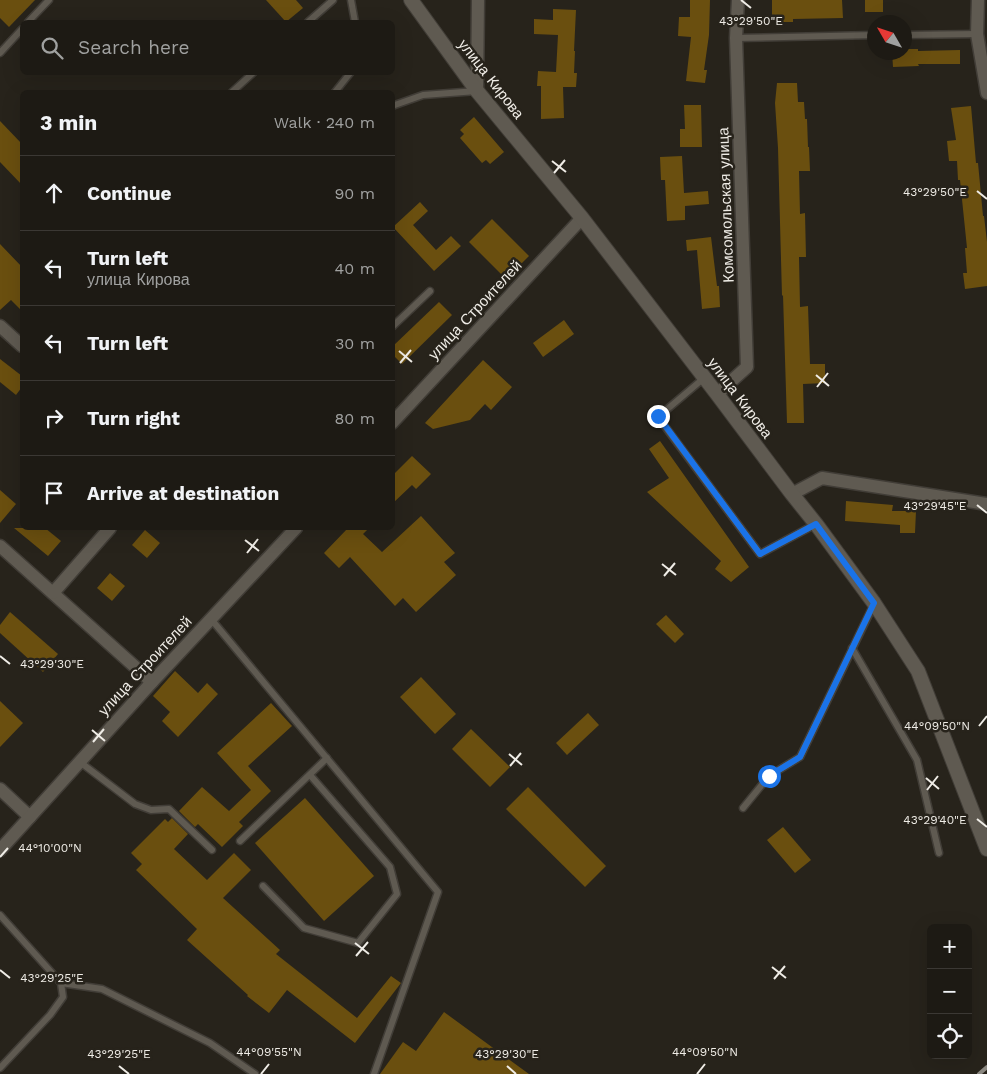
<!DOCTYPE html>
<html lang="en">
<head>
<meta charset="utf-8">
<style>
  body { margin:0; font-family:"Work Sans",sans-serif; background:#25231d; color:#f1f3f6 }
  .controls { position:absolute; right:15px; bottom:15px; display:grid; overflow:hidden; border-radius:8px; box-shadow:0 5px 20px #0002 }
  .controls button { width:45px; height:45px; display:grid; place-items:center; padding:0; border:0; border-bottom:1px solid #3b3834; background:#1d1a14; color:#f1f3f6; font:25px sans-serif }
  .compass { position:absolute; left:867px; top:15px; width:45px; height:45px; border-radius:50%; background:#1d1a14; box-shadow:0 5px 20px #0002; rotate:309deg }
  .stop { position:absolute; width:15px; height:15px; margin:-11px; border:4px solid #1a73e8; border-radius:50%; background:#fff }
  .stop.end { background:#1a73e8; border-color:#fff; box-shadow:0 1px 5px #0008 }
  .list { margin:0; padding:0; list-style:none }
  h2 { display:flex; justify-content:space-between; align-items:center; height:65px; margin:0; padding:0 20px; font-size:21px }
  h2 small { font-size:16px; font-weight:400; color:#a0a1a0 }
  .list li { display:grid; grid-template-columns:32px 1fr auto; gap:15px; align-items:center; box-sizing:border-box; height:75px; padding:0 20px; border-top:1px solid #3b3834 }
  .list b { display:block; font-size:19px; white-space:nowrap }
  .list p { margin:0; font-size:16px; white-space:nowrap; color:#a0a1a0 }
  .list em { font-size:16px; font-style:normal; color:#a0a1a0 }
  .icon { flex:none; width:28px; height:28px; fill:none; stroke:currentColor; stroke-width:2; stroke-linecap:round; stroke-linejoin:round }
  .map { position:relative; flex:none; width:987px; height:1074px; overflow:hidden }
  .search { position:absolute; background:#1d1a14; box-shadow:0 5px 20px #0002; left:20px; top:20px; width:375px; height:55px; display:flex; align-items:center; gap:12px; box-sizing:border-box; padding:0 18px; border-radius:8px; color:#a0a1a0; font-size:19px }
  .panel { position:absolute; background:#1d1a14; box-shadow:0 5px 20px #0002; left:20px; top:90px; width:375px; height:440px; border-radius:8px }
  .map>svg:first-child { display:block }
</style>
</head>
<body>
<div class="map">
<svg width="987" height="1074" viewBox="0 0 987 1074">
  <rect width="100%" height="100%" fill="#27231b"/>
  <g fill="#6a4f0f">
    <path d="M0,0H35L9,27L0,18Z"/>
    <path d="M266,0H296L303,8L286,22Z"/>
    <path d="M690,0H710L709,35L704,70H707L705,83L686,81L691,37L678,36L679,17H690Z"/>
    <path d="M772,0H842L843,18L793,19V22H772Z"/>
    <rect x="865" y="0" width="18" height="12"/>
    <path d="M553,9L576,10L574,51H575L574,73H577L576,87H563L564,118L541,119V86H537L538,71L556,72L558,35L534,34V19L553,20Z"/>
    <path d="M904,49H918V51L960,50V64H918L919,66L893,67L892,52H904Z"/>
    <path d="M777,83H797L798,102H804L805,119H807L808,147H809L810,171H799L800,214L805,213L806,257H799L800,307L808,306L810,364H825V383L803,384L804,423H787L783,295L782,296L778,148L775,103Z"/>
    <path d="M684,105H701L702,147H680V129H685Z"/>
    <path d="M971,106L976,163H978L983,216H984L987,242V286L965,289L963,273H967L965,248H967L960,180H958L957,161H949L947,141L956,140L951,108Z"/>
    <path d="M474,117L504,152L490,164L486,160L482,163L460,138L464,134L460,130Z"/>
    <path d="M0,121L22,144V185L0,162Z"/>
    <path d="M682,156L684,193L708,191L709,204L685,206V220L667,221L665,180H661L660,157Z"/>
    <path d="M420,202L428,211L413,225L436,250L451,236L461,246L434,271L393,227Z"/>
    <path d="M492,219L529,256L506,279L469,242Z"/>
    <path d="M711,237L717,286H719L720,307L702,309L697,250L687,251L686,240Z"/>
    <path d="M0,244L22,267V311L11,300L0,310Z"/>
    <path d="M439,302L452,315L402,364L392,354V347Z"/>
    <path d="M564,320L574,334L543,357L533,343Z"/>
    <path d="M0,359L22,376V387L16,395L0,382Z"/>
    <path d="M483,360L512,387L491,410L485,404L470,420L433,429L425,423Z"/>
    <path d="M660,441L749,567L731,582L715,569L721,561L647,492L669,478L649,449Z"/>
    <path d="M412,456L431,474L416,489L412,485L392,504V476Z"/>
    <path d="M0,490L16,504L0,523Z"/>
    <path d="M846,501L893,505L892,511H916L915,533H900V525L845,521Z"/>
    <path d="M421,516L455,553L444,562L456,575L416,612L403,598L395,606L350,557L339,568L324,553L348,528H369L363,534L382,552Z"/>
    <path d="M14,528H45L61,541L48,556Z"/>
    <path d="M145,530L160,543L147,558L132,545Z"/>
    <path d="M110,573L125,586L112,601L97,588Z"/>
    <path d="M10,612L58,654L43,672L0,633V625Z"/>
    <path d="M666,615L684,634L675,643L656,624Z"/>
    <path d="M175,671L198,693L207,683L218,694L178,737L162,721L170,712L153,696Z"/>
    <path d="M421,677L456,714L435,734L400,697Z"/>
    <path d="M0,701L23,723L0,747Z"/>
    <path d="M271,703L292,726L248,766L271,791L239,822L243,826L222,847L198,824L195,827L179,811L202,787L229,811L251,790L217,753Z"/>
    <path d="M588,713L599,725L567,755L556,743Z"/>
    <path d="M471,729L510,767L490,787L452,749Z"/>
    <path d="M528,787L606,866L585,887L506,809Z"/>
    <path d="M305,798L374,876L324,921L255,843Z"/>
    <path d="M172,818L188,834L174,849L207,880L234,853L251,870L223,898L280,950L276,954L357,1018L391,976L401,983L355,1043L287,990L269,1013L247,996L248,995L187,940L197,929L136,870L142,864L131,853L165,819L168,822Z"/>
    <path d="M783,827L811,860L795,873L767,840Z"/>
    <path d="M444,1012L529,1074H380L403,1042L416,1051Z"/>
  </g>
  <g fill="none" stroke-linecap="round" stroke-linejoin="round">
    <g stroke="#413d37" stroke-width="9">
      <g id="service">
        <path d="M351,0L355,22"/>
        <path d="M28,22L49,0"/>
        <path d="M308,22L333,0"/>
        <path d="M904,35L977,34"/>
        <path d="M736,38L874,35"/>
        <path d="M0,53L22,29"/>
        <path d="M232,92L254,72"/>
        <path d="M335,92L351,72"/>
        <path d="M392,106L423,95L477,91"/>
        <path d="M392,327L430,291"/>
        <path d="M704,378L658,417L760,554L816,524"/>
        <path d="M211,619L438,892L374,1074"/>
        <path d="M852,648L917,760L939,853"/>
        <path d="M80,762L135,804L151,810L169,809L212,850"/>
        <path d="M743,808L769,776L800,757L874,604"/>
        <path d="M240,841L327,758"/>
        <path d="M263,886L304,928L358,943L397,894L390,867L310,775"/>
        <path d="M0,915L61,983L63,997L50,1015L0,1068"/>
        <path d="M61,983L102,989L210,1043L255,1074"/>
      </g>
    </g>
    <g stroke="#413d37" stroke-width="15">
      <g id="minor">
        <path d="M978,0L977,34L987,93"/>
        <path d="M477,91L478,0"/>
        <path d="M0,326L22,346"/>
        <path d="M717,394L747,367L736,38L738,0"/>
        <path d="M392,423L582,218"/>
        <path d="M792,494L822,478L987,504"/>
        <path d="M0,546L152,682"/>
        <path d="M53,593L110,528"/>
        <path d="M0,789L30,817"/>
        <path d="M0,850L152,682L296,528"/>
      </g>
    </g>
    <g stroke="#413d37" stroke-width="16">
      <path id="secondary" d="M411,0L477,91L582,218L717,394L792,494L816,524L874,603L918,671L987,849"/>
    </g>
    <use href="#service" stroke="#5f5a51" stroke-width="6"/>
    <use href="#minor" stroke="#5f5a51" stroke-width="12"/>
    <use href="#secondary" stroke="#5f5a51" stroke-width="14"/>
    <path stroke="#8b8881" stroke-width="4" d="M979,1074L987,1067"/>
  </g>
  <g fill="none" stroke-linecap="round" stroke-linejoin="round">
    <path stroke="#1a73e8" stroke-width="6" d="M658,416L760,554L816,524L874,603L800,757L769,776"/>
  </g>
  <path fill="none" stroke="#efece6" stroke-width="2" d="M741,0L751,8M552,161L566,172M554,173L565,160M977,191L987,199M399,351L412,362M400,363L411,350M816,375L829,386M817,387L828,373M977,505L987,513M245,540L259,551M247,553L258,539M662,564L676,575M664,576L675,563M0,656L10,664M979,726L987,716M92,730L105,741M93,742L104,729M509,754L522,765M510,766L521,753M926,778L939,789M927,790L938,776M977,819L987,827M0,857L8,848M355,943L369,954M356,956L368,942M772,967L786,978M0,970L10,978M774,979L785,966M119,1066L129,1074M507,1066L516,1074M261,1074L269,1064M697,1074L705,1064"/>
  <g text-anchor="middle" stroke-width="5" stroke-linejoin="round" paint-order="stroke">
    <g font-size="15" fill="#efece6" stroke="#27231b">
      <text transform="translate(491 79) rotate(52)" y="5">улица Кирова</text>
      <text transform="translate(726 205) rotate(-92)" y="5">Комсомольская улица</text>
      <text transform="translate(475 310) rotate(-47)" y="5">улица Строителей</text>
      <text transform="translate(740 398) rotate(53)" y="5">улица Кирова</text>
      <text transform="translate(145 666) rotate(-47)" y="5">улица Строителей</text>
    </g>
  </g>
  <g font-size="12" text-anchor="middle" fill="#efece6" stroke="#27231b" stroke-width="5" stroke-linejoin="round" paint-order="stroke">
    <text x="751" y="25">43°29'50"E</text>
    <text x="935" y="196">43°29'50"E</text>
    <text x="935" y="510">43°29'45"E</text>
    <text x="52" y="668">43°29'30"E</text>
    <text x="937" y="730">44°09'50"N</text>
    <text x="935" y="824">43°29'40"E</text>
    <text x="50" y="852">44°10'00"N</text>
    <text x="52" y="982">43°29'25"E</text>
    <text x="269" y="1056">44°09'55"N</text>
    <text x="705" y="1056">44°09'50"N</text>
    <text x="119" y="1058">43°29'25"E</text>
    <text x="507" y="1058">43°29'30"E</text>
  </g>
</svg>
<div class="controls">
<button>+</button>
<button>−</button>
<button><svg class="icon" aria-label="locate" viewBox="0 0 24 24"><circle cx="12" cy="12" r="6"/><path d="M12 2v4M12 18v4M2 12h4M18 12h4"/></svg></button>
</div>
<svg class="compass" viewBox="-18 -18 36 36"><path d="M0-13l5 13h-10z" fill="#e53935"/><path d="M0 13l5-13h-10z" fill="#a0a1a0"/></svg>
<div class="stop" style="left:769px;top:776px"></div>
<div class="stop end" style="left:658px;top:416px"></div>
<div class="search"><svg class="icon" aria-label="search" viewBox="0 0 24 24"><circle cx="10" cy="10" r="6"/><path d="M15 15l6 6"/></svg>Search here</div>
<section class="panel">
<h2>3 min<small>Walk · 240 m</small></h2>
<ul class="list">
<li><svg class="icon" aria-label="ahead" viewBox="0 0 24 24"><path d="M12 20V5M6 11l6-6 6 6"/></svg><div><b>Continue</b></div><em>90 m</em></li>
<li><svg class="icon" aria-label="left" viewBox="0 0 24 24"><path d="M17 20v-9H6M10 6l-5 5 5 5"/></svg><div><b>Turn left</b><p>улица Кирова</p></div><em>40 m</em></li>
<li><svg class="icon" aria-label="left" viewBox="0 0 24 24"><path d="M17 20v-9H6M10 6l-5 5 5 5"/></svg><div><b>Turn left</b></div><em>30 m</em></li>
<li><svg class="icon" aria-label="right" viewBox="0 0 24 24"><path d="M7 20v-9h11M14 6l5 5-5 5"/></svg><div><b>Turn right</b></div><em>80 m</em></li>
<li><svg class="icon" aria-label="arrive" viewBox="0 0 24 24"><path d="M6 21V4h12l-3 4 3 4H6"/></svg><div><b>Arrive at destination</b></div></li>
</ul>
</section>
</div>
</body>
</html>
